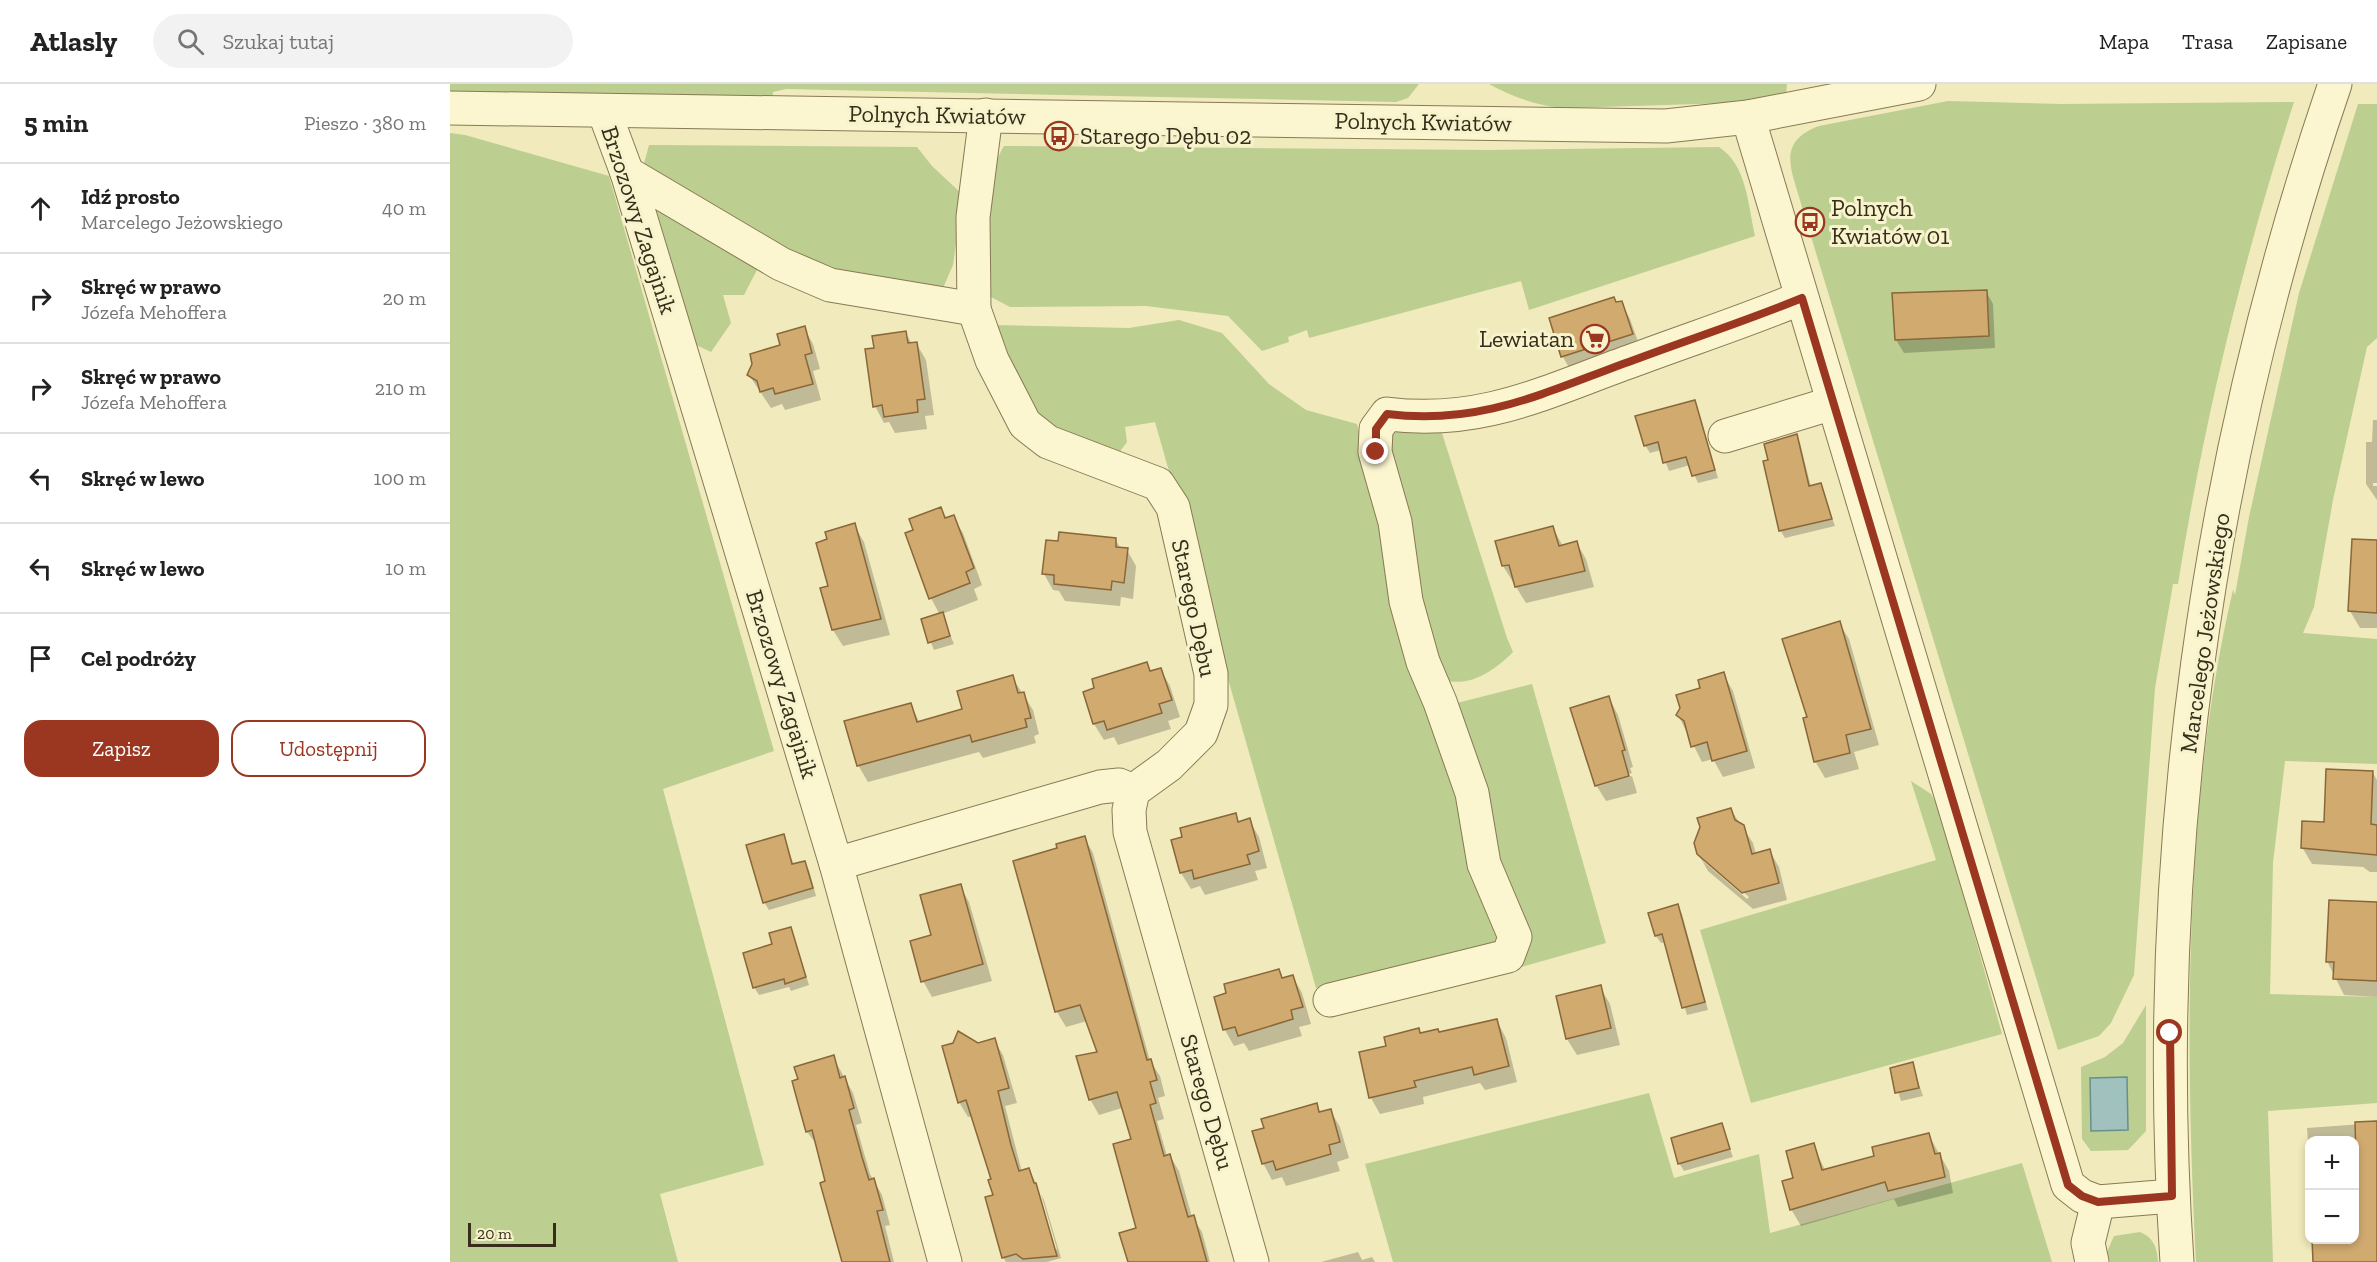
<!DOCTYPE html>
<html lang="pl">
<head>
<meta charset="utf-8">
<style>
  body { margin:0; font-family:"Zilla Slab",serif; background:#f2f2f2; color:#222 }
  .controls { position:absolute; right:18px; bottom:18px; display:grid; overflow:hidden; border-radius:12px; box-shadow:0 3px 9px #0003 }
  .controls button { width:54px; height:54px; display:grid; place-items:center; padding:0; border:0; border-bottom:2px solid #e0e0e0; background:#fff; color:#222; font:30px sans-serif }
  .scale { position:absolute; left:18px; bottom:15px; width:88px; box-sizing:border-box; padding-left:6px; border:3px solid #372d1a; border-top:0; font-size:16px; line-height:21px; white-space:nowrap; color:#372d1a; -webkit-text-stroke:4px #f7f3cc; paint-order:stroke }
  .stop { position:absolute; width:18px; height:18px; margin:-14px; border:4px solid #9b3721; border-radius:50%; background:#fff }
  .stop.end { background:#9b3721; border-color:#fff; box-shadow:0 2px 6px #0008 }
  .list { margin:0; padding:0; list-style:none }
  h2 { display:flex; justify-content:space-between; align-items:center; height:78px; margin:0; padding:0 24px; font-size:26px }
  h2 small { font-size:20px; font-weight:400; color:#767676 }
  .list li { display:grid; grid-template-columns:39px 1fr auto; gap:18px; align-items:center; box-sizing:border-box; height:90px; padding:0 24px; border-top:2px solid #e0e0e0 }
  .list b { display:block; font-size:22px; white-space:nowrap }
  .list p { margin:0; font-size:20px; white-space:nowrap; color:#767676 }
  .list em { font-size:20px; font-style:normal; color:#767676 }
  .actions { display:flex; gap:12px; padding:18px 24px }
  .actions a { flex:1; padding:14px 0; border:2px solid #9b3721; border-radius:18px; text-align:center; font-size:21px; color:#9b3721 }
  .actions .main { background:#9b3721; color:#fff }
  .icon { flex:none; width:33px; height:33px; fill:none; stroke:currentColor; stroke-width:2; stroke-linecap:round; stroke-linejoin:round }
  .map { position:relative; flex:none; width:1927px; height:1178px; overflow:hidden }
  header { display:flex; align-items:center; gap:36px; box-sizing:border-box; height:84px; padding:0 30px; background:#fff; border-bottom:2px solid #e0e0e0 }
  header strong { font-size:28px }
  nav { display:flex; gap:33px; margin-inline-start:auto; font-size:21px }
  .search { width:420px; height:54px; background:#f2f2f2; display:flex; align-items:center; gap:15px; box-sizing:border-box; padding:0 21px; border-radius:33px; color:#767676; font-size:22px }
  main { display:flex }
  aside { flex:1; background:#fff }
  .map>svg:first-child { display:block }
</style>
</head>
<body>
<header>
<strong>Atlasly</strong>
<div class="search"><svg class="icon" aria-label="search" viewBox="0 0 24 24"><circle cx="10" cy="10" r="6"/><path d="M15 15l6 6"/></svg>Szukaj tutaj</div>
<nav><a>Mapa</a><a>Trasa</a><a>Zapisane</a></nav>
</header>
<main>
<aside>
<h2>5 min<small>Pieszo · 380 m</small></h2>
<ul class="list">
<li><svg class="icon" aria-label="ahead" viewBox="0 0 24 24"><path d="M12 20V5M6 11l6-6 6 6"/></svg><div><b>Idź prosto</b><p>Marcelego Jeżowskiego</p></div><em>40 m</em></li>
<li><svg class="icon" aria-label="right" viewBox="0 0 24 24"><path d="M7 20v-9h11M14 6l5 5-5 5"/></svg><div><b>Skręć w prawo</b><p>Józefa Mehoffera</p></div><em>20 m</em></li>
<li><svg class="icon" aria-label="right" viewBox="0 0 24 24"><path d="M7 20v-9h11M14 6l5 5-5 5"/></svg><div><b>Skręć w prawo</b><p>Józefa Mehoffera</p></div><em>210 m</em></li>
<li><svg class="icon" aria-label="left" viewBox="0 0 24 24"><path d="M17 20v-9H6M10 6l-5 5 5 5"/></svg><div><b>Skręć w lewo</b></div><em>100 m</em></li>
<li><svg class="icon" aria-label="left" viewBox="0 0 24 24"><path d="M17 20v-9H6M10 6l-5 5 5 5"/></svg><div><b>Skręć w lewo</b></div><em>10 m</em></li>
<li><svg class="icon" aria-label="arrive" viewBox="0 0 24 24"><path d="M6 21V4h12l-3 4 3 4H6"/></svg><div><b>Cel podróży</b></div></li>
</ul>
<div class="actions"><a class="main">Zapisz</a><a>Udostępnij</a></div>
</aside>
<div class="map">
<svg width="1927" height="1178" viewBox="0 0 1927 1178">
  <rect width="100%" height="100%" fill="#f0eabc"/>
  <g fill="#bcce90">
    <path d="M0,0H969L958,14L946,18L336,5L323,8V15L0,11Z"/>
    <path d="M1039,0H1337L1336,10L1281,19L1117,24C1087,22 1065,14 1039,0Z"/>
    <path d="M1498,17L1611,20L1844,18C1793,176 1754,336 1728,500H1723L1705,604L1684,891L1661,939L1649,952L1608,966L1360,149L1367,147L1361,125L1353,127C1344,90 1323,59 1369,42Z"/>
    <path d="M1908,20H1927V254L1917,263L1883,416L1864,523L1853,549L1927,555V680L1835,677L1823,779L1820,910L1927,913V1019L1818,1027L1823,1178H1746C1735,961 1733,719 1783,506L1785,511L1799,433L1849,209Z"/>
    <path d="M0,49L15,51L159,92L324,667L213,705L314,1081L210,1110L228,1178H0Z"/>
    <path d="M199,61L467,63L482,82L513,111L503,181L490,211L366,187L192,87Z"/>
    <path d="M554,62L1038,66L1269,63C1297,81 1298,121 1305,152L1079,226L1071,197L859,254L857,246L838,253L839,258L812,267L778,232L696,222L560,223L539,212C538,168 530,101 554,62Z"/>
    <path d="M205,121L311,178L294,211H273L281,239L261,268L246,261Z"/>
    <path d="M729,236L772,249L819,300L856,326L907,340L967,598L1049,838L1051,864L866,904L705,338L675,343L677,358L668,370L584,335L542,241L679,244Z"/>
    <path d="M946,341L990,343L1057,554L1063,568C1043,588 1017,606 987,594L936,349Z"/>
    <path d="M1082,600L1156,859L1064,885L1049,786L1003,620Z"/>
    <path d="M1461,697L1481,710L1489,724L1552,950L1301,1019L1250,846L1486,776Z"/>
    <path d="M1696,921V1047L1678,1066L1641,1067L1632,1055L1631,983L1655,973L1673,959Z"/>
    <path d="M1199,1009L1224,1094L1309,1070L1320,1149L1572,1079L1602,1178H943L915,1080Z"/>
    <path d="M1690,1148C1704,1154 1707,1164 1708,1178H1660L1657,1168L1664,1152Z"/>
  </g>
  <path fill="#a0c1bd" stroke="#678f8c" stroke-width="1.5" d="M1677,993L1678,1046L1641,1047L1640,994Z"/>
  <g fill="#0003" fill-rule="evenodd">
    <path d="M1536,207L1543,220L1545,264L1454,269L1446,256L1444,211Z"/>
    <path d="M1171,218L1180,235L1191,266L1122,289L1113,273L1100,235Z"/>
    <path d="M354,244L363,260L370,285L363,287L371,316L335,326L332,320L321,324L299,291Z"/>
    <path d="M455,248L462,260L466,259L476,276L484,331L475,332L477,345L445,349L439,338L434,339L425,322V265Z"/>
    <path d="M1245,318L1268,394L1248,399L1240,381L1219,387L1211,366L1200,369L1195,361Z"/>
    <path d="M1923,336H1927V399H1923V402H1927V416L1916,400V358H1922Z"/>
    <path d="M1346,351L1350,359L1361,403L1370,401L1385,442L1335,454L1330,446L1320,377Z"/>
    <path d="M491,424L497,435L503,433L513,449L532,501L524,505L528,516L492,530L504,560L484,566L472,536L490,531L481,514L465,447Z"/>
    <path d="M404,441L414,458L440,551L393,562L383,546L372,505L380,503Z"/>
    <path d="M1102,443L1113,462L1126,458L1136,475L1144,503L1076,519L1053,482Z"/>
    <path d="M665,455L671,465L677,466L686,482L683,515L671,513L670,522L615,517L609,507L603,506L594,490L609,458Z"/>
    <path d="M1927,458V544H1910L1900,527Z"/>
    <path d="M1389,539L1399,555L1429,661L1404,668L1409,685L1375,694L1365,677L1358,634Z"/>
    <path d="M696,580L701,588L710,585L720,602L730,633L718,637L721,645L668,661L664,653L654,656L644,640Z"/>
    <path d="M1273,590L1283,607L1305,684L1273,693L1263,675L1252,678L1228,631L1252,605Z"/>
    <path d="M562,593L583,626L589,650L584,652L586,659L533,674L529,668L418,698L408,681L460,620L470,639L514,626Z"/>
    <path d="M1159,614L1168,631L1183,683L1180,684L1182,689L1148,699V702L1182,692L1187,709L1156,717L1146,701L1136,677L1122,625Z"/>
    <path d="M1923,689L1927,696V788H1920L1913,783L1862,780L1852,763Z"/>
    <path d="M1281,726L1303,759L1306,770L1319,766L1329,783L1337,816L1303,825L1258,787L1248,769ZM1253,773L1299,813L1297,815L1253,777Z"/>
    <path d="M785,731L790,739L799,736L809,753L817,784L805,787L808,796L755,811L750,802L741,805L731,789Z"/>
    <path d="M333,752L344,781L354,779L359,786L366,812L319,826L314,818Z"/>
    <path d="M634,753L643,769L700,977L710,992L715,1012L708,1014L714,1035L707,1037L717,1072H720L729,1087L742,1133L752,1148L760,1178H679L688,1145L683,1056L672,1024L649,1031L640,1015L649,969L637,937L616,943L607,928L565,778L609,765Z"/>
    <path d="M510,802L519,818L542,897L482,913L473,897L483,852Z"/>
    <path d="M1927,820V913L1894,911L1877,877Z"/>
    <path d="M1227,822L1232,830L1258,926L1237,931L1216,858L1211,859L1206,852L1200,830Z"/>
    <path d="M341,844L359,901L341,907L339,903L309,911L304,903L324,861Z"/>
    <path d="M829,887L833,895L843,893L852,909L861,940L849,943L852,952L799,967L794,959L784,962L775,946L766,914Z"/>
    <path d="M1150,903L1160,920L1170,961L1127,971L1117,955Z"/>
    <path d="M1047,937L1056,954L1067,998L1035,1006L1030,999L973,1013L974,1020L930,1030L921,1014L911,969L938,963L968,946L971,951L989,950Z"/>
    <path d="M544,956L553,971L567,1019L555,1022L572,1088L579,1086L587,1101L604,1166L607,1165L591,1110L594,1116L611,1174L597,1178H556L553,1173L535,1068L523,1032L518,1033L509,1018L528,960Z"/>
    <path d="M383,973L403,1009L412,1039L406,1041L420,1090L432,1111L440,1141L435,1142L444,1178H399L368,1062L357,1048L343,998Z"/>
    <path d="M1462,980L1473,1012L1451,1017L1441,985Z"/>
    <path d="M866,1021L871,1029L880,1026L890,1043L899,1074L887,1078L890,1087L836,1102L832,1093L822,1096L813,1079L816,1045Z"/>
    <path d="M1927,1039V1178H1865L1904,1156V1056H1860V1090L1857,1044Z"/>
    <path d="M1271,1041L1283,1073L1234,1087L1229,1079Z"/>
    <path d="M1478,1050L1499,1087L1503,1109L1448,1123L1444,1115L1351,1142L1341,1125L1345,1095L1363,1061L1375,1086L1426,1073Z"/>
    <path d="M908,1168L912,1176L922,1173L925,1178H871Z"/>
  </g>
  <g fill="#d1aa6f" stroke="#896739" stroke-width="1.5">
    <path d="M1537,206L1539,252L1445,256L1442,209Z"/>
    <path d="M1164,213L1166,218L1172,217L1183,250L1111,273L1099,234Z"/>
    <path d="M355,242L362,269L355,271L363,300L325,310L323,304L310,308L307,297L297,291L302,280L300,270L330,261L327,250Z"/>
    <path d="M456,247L458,259L467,258L475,315L467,316L468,328L434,333L432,321L423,323L415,265L424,264L422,252Z"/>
    <path d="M1245,316L1265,386L1242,392L1236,373L1213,379L1208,358L1194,362L1185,332Z"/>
    <path d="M1347,350L1359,402L1371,399L1382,435L1329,447L1313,377L1318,376L1314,360Z"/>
    <path d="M491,423L495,434L504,431L524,484L516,488L520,499L479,515L455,449L463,446L459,435Z"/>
    <path d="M405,439L431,535L382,546L370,504L378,502L366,459L377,455L375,448Z"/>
    <path d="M1103,442L1109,462L1127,457L1135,487L1065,503L1059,481L1052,482L1045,457Z"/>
    <path d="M609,448L666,454V463L678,464L674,499L662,497L661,506L604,500V491L592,490L596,456L608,457Z"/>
    <path d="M1902,455L1927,456V529L1898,527Z"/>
    <path d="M493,528L500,552L478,559L471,535Z"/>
    <path d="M1390,537L1421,645L1396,651L1400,669L1364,678L1353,634L1357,633L1332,555Z"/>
    <path d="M697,578L700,587L711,584L722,616L709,620L712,629L657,646L654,637L643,640L633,608L644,604L642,595Z"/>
    <path d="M1274,588L1297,667L1262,677L1257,658L1241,663L1234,637L1226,631L1230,624L1226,611L1250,604L1248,596Z"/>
    <path d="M563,591L568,609L574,608L581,634L575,635L577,643L522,658L520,651L407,682L394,637L461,619L467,638L512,625L507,607Z"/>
    <path d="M1159,612L1175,666L1172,667L1179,692L1145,702L1120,624Z"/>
    <path d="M1876,685L1923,687L1921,740L1927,741V771L1851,764L1852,737L1874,738Z"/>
    <path d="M1281,724L1285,736L1294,741L1302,770L1320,765L1329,799L1292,809L1247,770L1244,759L1250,743L1247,734Z"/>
    <path d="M786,729L788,738L800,734L809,767L797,771L800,780L744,795L742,786L730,789L721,756L732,753L730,744Z"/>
    <path d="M334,750L342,780L355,777L363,804L313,819L296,761Z"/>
    <path d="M635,752L697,976L701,975L707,996L700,998L706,1019L700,1021L714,1072L720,1070L738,1133L744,1131L757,1178H678L669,1149L686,1144L663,1060L681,1055L667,1008L639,1016L626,972L647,968L630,921L605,928L563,777L607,764L606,760Z"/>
    <path d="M511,800L533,880L471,898L460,857L481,851L470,811Z"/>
    <path d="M1879,816L1927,818V897L1883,895L1884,878H1876Z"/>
    <path d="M1228,820L1255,918L1232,924L1212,850L1205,852L1198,829Z"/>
    <path d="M341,843L356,893L335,900L334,895L303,904L293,869L322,860L319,849Z"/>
    <path d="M829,885L832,894L843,891L853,923L841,926L843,935L788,952L785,943L773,946L764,913L776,909L774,900Z"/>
    <path d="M1151,901L1161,944L1116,955L1106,912Z"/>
    <path d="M1047,935L1059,982L1024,991L1022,983L964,997L966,1003L919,1014L909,968L936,962L934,953L969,944L970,949L988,945L989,948Z"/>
    <path d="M508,947L528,959L545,954L559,1004L548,1007L561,1061L569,1087L579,1084L584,1099H586L607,1172L573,1175L566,1170L552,1174L535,1113L543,1111L538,1096L541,1095L516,1016L508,1019L492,962L503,959Z"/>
    <path d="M384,971L390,994L395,992L404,1024L399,1026L412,1073L419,1096L424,1094L433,1126L427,1127L440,1178H392L370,1099L375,1097L362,1046L356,1048L349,1023L342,997L348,995L344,983Z"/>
    <path d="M1463,978L1469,1004L1445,1009L1440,984Z"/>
    <path d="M867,1019L869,1028L881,1025L890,1058L879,1061L881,1070L826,1086L823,1077L812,1080L802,1047L814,1044L811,1035Z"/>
    <path d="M1927,1037V1178H1863L1862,1155H1905V1149H1908L1905,1038Z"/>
    <path d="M1272,1039L1280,1065L1228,1080L1221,1054Z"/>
    <path d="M1479,1049L1485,1070L1490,1069L1495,1093L1438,1107L1435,1098L1340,1126L1332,1097L1343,1094L1336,1067L1364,1059L1372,1086L1424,1072L1422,1063Z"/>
  </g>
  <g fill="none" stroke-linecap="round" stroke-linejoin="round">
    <g stroke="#887a55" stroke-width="35">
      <g id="minor">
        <path d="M0,24L1216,42L1298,33L1469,0"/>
        <path d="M154,27L177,89L386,780L495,1178"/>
        <path d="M536,31L523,133L524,225L542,276L575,340L598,358L708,400L723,423L761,590V621L751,649L719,681L683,707L679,726L680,748L802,1178"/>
        <path d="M1298,33L1618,1101L1632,1112L1648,1118L1722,1112"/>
        <path d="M177,89L331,180L380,201L524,225"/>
        <path d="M1275,352L1383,319"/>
        <path d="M386,780L650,703L669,701L683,707"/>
        <path d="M880,916L1058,872L1065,853L1034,780L1022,709L990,618L973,578L956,517L945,438L925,368L926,345L937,330C1032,342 1097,307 1184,276C1240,255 1296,237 1351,214"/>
        <path d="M1642,1178L1638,1159L1648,1118"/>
        <path d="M1727,1178C1700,780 1756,377 1885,0"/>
      </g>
    </g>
    <use href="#minor" stroke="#fbf6cf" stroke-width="33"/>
  </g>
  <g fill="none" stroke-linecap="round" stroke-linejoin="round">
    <path stroke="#9b3721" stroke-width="8" d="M926,368V345L937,330C1032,342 1097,307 1184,276C1240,255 1296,237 1352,214L1618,1101L1632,1112L1648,1118L1722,1112L1720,949"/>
  </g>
  <defs>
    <g id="bus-ring" transform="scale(1.5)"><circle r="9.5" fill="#f7f3cc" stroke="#9b3721" stroke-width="1.5"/><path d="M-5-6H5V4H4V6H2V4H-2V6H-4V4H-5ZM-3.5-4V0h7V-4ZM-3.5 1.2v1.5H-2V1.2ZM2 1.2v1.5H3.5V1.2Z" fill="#9b3721"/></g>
    <g id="supermarket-ring" transform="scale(1.5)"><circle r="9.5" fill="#f7f3cc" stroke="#9b3721" stroke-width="1.5"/><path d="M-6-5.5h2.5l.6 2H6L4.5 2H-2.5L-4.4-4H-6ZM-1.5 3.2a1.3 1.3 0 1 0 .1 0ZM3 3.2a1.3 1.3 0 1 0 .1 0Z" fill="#9b3721"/></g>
  </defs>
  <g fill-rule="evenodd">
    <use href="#bus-ring" x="609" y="52"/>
    <use href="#bus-ring" x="1360" y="138"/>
    <use href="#supermarket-ring" x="1145" y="255"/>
  </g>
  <g text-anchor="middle" stroke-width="6" stroke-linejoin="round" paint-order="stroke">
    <g font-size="24" fill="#372d1a" stroke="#f7f3cc">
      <text transform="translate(487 31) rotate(1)" y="8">Polnych Kwiatów</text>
      <text transform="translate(973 38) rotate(1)" y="8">Polnych Kwiatów</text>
      <text transform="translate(189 136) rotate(72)" y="8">Brzozowy Zagajnik</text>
      <text transform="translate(744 524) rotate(78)" y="8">Starego Dębu</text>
      <text transform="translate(1755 549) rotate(-82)" y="8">Marcelego Jeżowskiego</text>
      <text transform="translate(332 600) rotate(73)" y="8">Brzozowy Zagajnik</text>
      <text transform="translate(757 1018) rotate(74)" y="8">Starego Dębu</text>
    </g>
    <g font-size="24" fill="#372d1a" stroke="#f7f3cc" text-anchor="start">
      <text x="630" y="60">Starego Dębu 02</text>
      <text x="1381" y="132">Polnych<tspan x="1381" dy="28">Kwiatów 01</tspan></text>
      <text x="1124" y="263" text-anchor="end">Lewiatan</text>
    </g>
  </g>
</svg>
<div class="controls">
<button>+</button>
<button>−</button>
</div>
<div class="scale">20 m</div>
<div class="stop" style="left:1720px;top:949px"></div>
<div class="stop end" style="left:926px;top:368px"></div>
</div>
</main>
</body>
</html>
